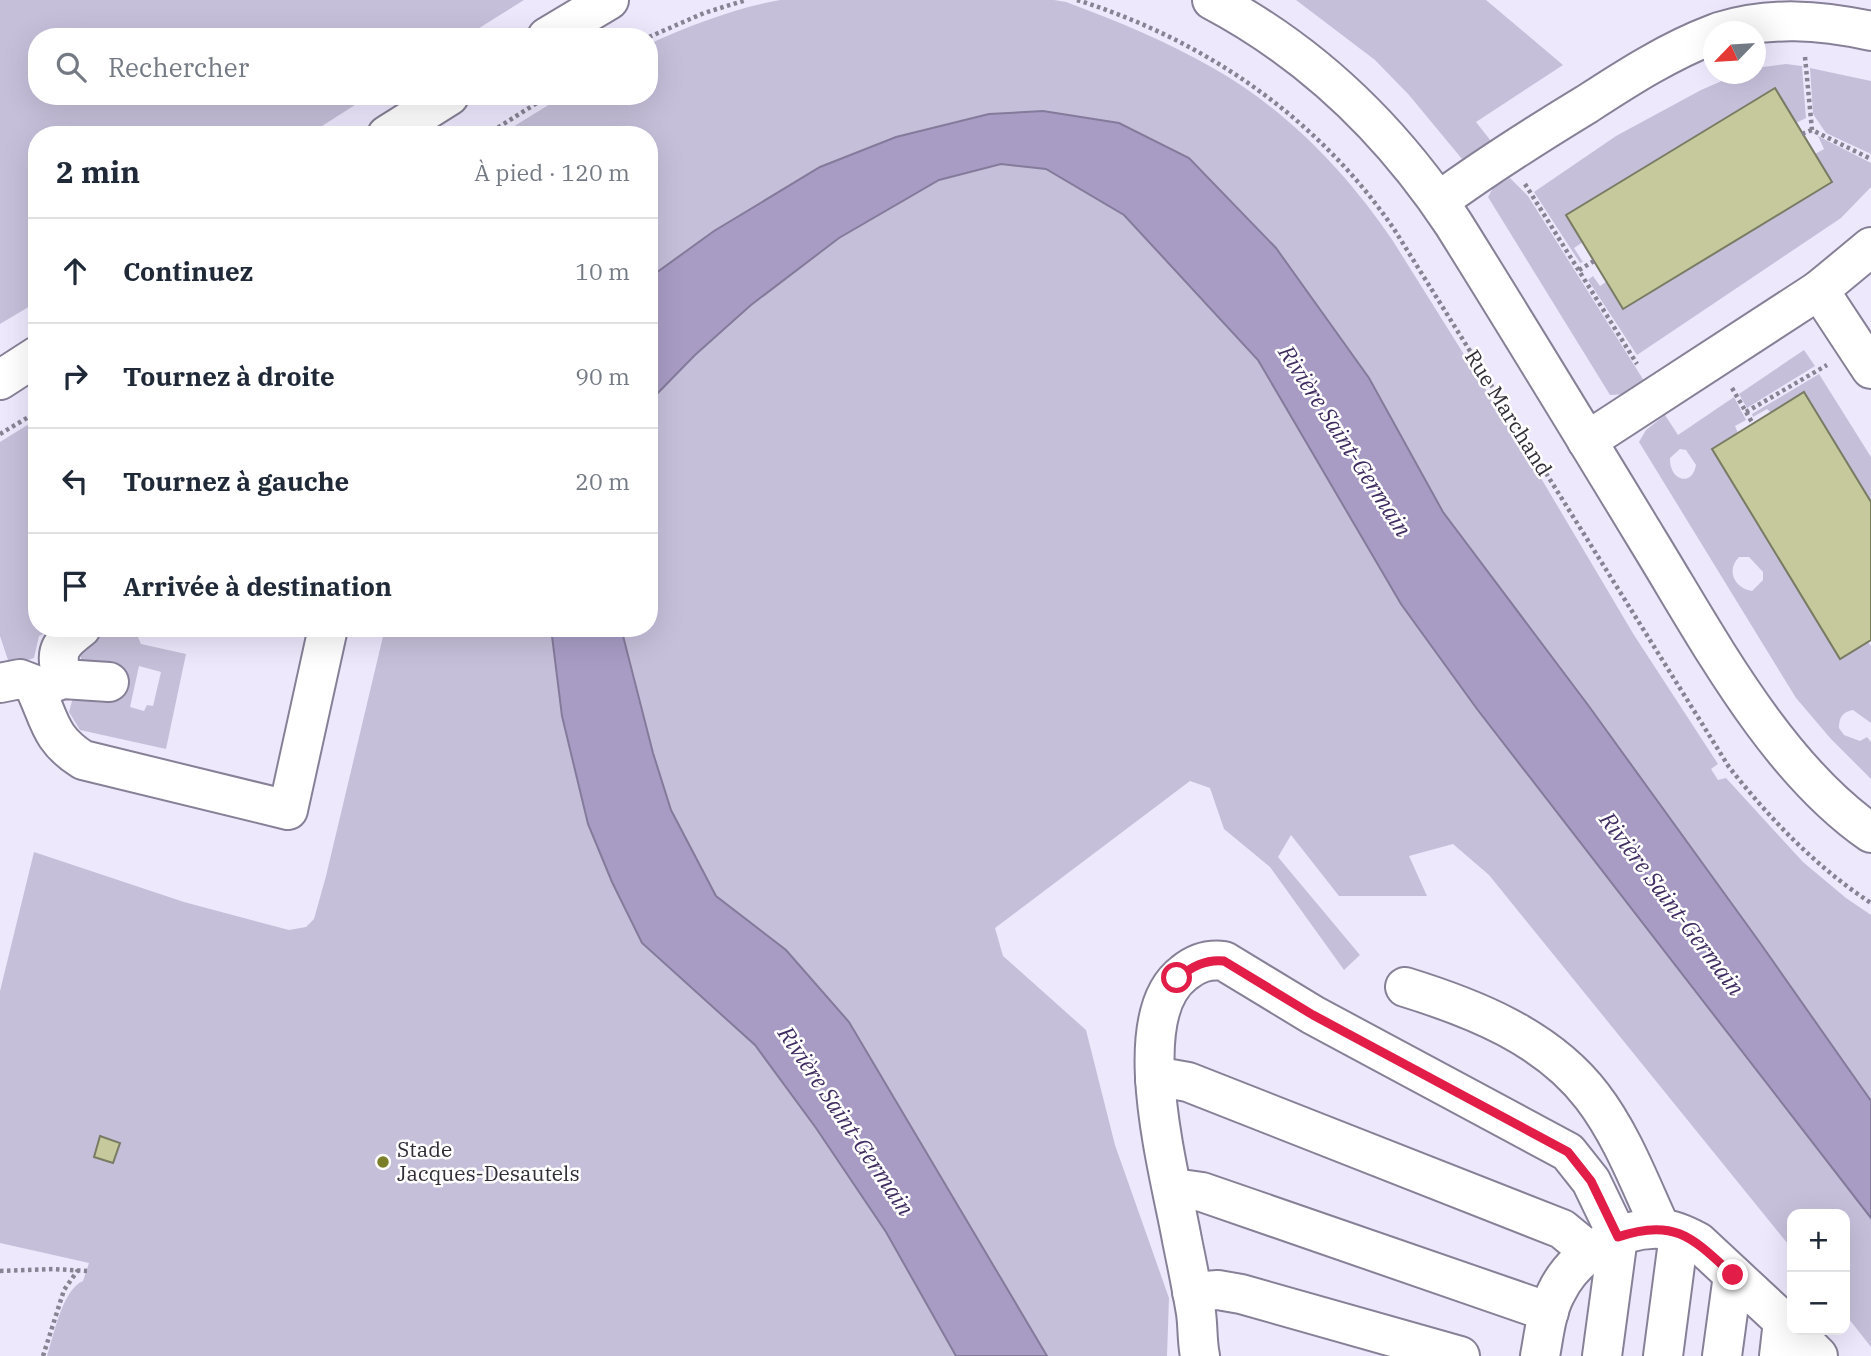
<!DOCTYPE html>
<html lang="fr">
<head>
<meta charset="utf-8">
<style>
  body { margin:0; font-family:"IBM Plex Serif",serif; background:#f6f6f7; color:#1f2937 }
  .controls { position:absolute; right:21px; bottom:21px; display:grid; overflow:hidden; border-radius:14px; box-shadow:0 7px 28px #0002 }
  .controls button { width:63px; height:63px; display:grid; place-items:center; padding:0; border:0; border-bottom:2px solid #e0e1e3; background:#fff; color:#1f2937; font:35px sans-serif }
  .compass { position:absolute; left:1703px; top:21px; width:63px; height:63px; border-radius:50%; background:#fff; box-shadow:0 7px 28px #0002; rotate:245deg }
  .stop { position:absolute; width:21px; height:21px; margin:-16px; border:5px solid #e11d48; border-radius:50%; background:#fff }
  .stop.end { background:#e11d48; border-color:#fff; box-shadow:0 2px 7px #0008 }
  .list { margin:0; padding:0; list-style:none }
  h2 { display:flex; justify-content:space-between; align-items:center; height:91px; margin:0; padding:0 28px; font-size:30px }
  h2 small { font-size:23px; font-weight:400; color:#747a83 }
  .list li { display:grid; grid-template-columns:46px 1fr auto; gap:21px; align-items:center; box-sizing:border-box; height:105px; padding:0 28px; border-top:2px solid #e0e1e3 }
  .list b { display:block; font-size:26px; white-space:nowrap }
  .list em { font-size:23px; font-style:normal; color:#747a83 }
  .icon { flex:none; width:38px; height:38px; fill:none; stroke:currentColor; stroke-width:2; stroke-linecap:round; stroke-linejoin:round }
  .map { position:relative; flex:none; width:1871px; height:1356px; overflow:hidden }
  .search { position:absolute; background:#fff; box-shadow:0 7px 28px #0002; left:28px; top:28px; width:630px; height:77px; display:flex; align-items:center; gap:18px; box-sizing:border-box; padding:0 24px; border-radius:28px; color:#747a83; font-size:26px }
  .panel { position:absolute; background:#fff; box-shadow:0 7px 28px #0002; left:28px; top:126px; width:630px; height:511px; border-radius:28px }
  .map>svg:first-child { display:block }
</style>
</head>
<body>
<div class="map">
<svg width="1871" height="1356" viewBox="0 0 1871 1356">
  <rect width="100%" height="100%" fill="#eee8fd"/>
  <g fill="#c6bfda" fill-rule="evenodd">
    <path d="M0,0H524L465,37H37V96H369L308,135H37V302L0,324Z"/>
    <path d="M780,0H1054L1066,2C1117,21 1166,41 1213,68C1286,109 1347,173 1393,241L1535,468L1634,635L1718,764L1711,769L1718,780L1726,778L1803,862L1846,898L1871,915V1101L1758,940L1588,705L1443,512L1369,378L989,114L896,137L820,167L714,231L649,278V135H500L563,96H649V44C691,25 735,8 780,0Z"/>
    <path d="M1296,0H1486L1563,65L1476,122L1491,141L1462,159L1409,95L1375,60Z"/>
    <path d="M1786,64L1802,66L1806,118L1796,123L1774,88L1566,215L1583,242L1574,248L1583,262L1580,263L1534,192L1616,136L1701,90L1738,74H1756V68Z"/>
    <path d="M1810,68L1871,81V154L1826,133L1813,114Z"/>
    <path d="M1818,136L1871,163V187L1841,218L1637,355L1588,280L1593,276L1600,286L1606,282L1623,309L1832,182L1815,154L1824,149Z"/>
    <path d="M1001,164L1046,169L1124,215L1258,360L1401,604L1477,709L1871,1218V1347L1845,1314V1214H1792V1249L1489,875L1453,844L1409,856L1427,896H1339L1291,835L1278,857L1360,955L1344,970L1270,867L1224,829L1210,788L1190,781L995,928L1003,956L1086,1030L1115,1145L1169,1298L1167,1356H1047L849,1022L786,950L716,896L671,810L653,753L621,628H649V402L695,355L751,305L839,238L939,180Z"/>
    <path d="M1510,178L1528,196L1646,384L1629,394L1610,395L1488,197L1493,188Z"/>
    <path d="M1804,350L1815,366L1747,408L1739,394Z"/>
    <path d="M1819,374L1871,457V502L1767,409L1753,417L1752,414Z"/>
    <path d="M1734,397L1746,420L1735,426L1738,433L1712,449L1840,659L1868,642L1871,646V723L1853,710C1842,712 1839,718 1839,728L1844,735L1860,741L1867,737L1871,742V779L1831,739L1796,698L1639,442L1646,430L1665,415L1678,435ZM1680,449L1686,450L1696,465C1692,488 1669,480 1670,458ZM1739,557H1749L1763,572V580L1752,591C1734,588 1726,570 1739,557Z"/>
    <path d="M37,419V628H57L39,636L34,658L10,666L0,636V442Z"/>
    <path d="M102,628H134L141,644L186,654L166,749L80,730L69,712L72,701L90,694L83,662L77,650ZM139,666L161,672L153,706L147,705L144,711L130,707Z"/>
    <path d="M385,628H551L562,716L588,824L612,882L642,943L755,1045L816,1128L886,1232L956,1356H47C54,1335 62,1290 83,1281L89,1263L0,1243V991L34,852L184,902L289,930L306,927L314,919L326,876Z"/>
  </g>
  <g fill="#a89cc5" stroke="#847b9b" stroke-width="2">
    <path d="M1043,111L1119,123L1189,158L1276,248L1369,378L1443,512L1588,705L1758,940L1871,1101V1218L1477,709L1401,604L1258,360L1124,215L1046,169L1001,164L939,180L839,238L751,305L695,355L649,402V278L714,231L820,167L896,137L989,114Z"/>
    <path d="M551,628H621L653,753L671,810L716,896L786,950L849,1022L1047,1356H956L886,1232L816,1128L755,1045L642,943L612,882L588,824L562,716Z"/>
  </g>
  <g fill="#c5c99c" stroke="#797b63" stroke-width="2">
    <path d="M1775,88L1832,182L1623,309L1566,215Z"/>
    <path d="M1804,392L1871,502V640L1840,659L1712,449Z"/>
    <path d="M100,1136L120,1143L113,1163L94,1157Z"/>
  </g>
  <g fill="none" stroke-linecap="round" stroke-linejoin="round">
    <g stroke="#878097" stroke-width="42">
      <g id="minor">
        <path d="M1212,0C1312,53 1391,130 1453,223C1520,330 1585,437 1650,544C1710,642 1776,767 1871,833"/>
        <path d="M1719,32C1770,16 1820,20 1871,31"/>
        <path d="M547,37L609,0"/>
        <path d="M387,135L449,96"/>
        <path d="M1439,201C1487,166 1536,135 1587,104C1627,78 1669,51 1714,34"/>
        <path d="M1871,247L1819,290L1871,369"/>
        <path d="M0,380L37,356"/>
        <path d="M1587,441L1819,290"/>
        <path d="M63,679C54,651 59,645 81,628"/>
        <path d="M0,683L20,679L33,684C50,718 48,738 83,760L288,810L328,628"/>
        <path d="M36,689L63,679L109,682"/>
        <path d="M1405,987C1473,1008 1547,1037 1592,1096C1622,1135 1640,1184 1661,1229"/>
        <path d="M1155,1080L1171,1079L1188,1082L1562,1229L1590,1252"/>
        <path d="M1173,1191L1188,1190L1202,1192L1549,1312"/>
        <path d="M1192,1292L1218,1290L1241,1294L1460,1356"/>
        <path d="M1783,1321L1818,1356"/>
        <path d="M1200,1356C1197,1342 1198,1327 1196,1313C1192,1289 1187,1264 1182,1240C1171,1177 1125,1017 1184,973C1196,963 1208,959 1224,961L1313,1015L1568,1152L1591,1181L1618,1237L1602,1356"/>
        <path d="M1540,1356C1544,1335 1546,1312 1556,1293C1574,1255 1620,1226 1662,1229C1675,1230 1687,1236 1698,1242L1783,1321L1779,1356"/>
        <path d="M1663,1356L1679,1234"/>
        <path d="M1722,1356L1733,1275"/>
      </g>
    </g>
    <g stroke="#888393" stroke-width="4.5" stroke-dasharray="3.5 3.5" stroke-linecap="butt">
      <path d="M1077,0C1205,40 1318,118 1394,229L1729,767C1770,819 1816,867 1871,903"/>
      <path d="M649,37L704,13L746,0"/>
      <path d="M1805,57L1812,130L1871,159"/>
      <path d="M1802,134L1812,130"/>
      <path d="M486,135L548,96"/>
      <path d="M1525,184L1637,364"/>
      <path d="M1579,270L1594,261"/>
      <path d="M1732,388L1753,424"/>
      <path d="M1746,412L1827,365"/>
      <path d="M0,434L37,412"/>
      <path d="M0,1271L53,1269L87,1271"/>
      <path d="M43,1356L64,1290L78,1270"/>
    </g>
    <use href="#minor" stroke="#fff" stroke-width="38"/>
  </g>
  <g fill="none" stroke-linecap="round" stroke-linejoin="round">
    <path stroke="#e11d48" stroke-width="9" d="M1177,978C1192,967 1205,959 1224,961L1313,1015L1568,1152L1591,1181L1618,1237C1675,1217 1694,1239 1733,1275"/>
  </g>
  <circle fill="#7a7e28" stroke="#fff" stroke-width="2.5" cx="383" cy="1162" r="7"/>
  <g text-anchor="middle" stroke-width="5" stroke-linejoin="round" paint-order="stroke">
    <g font-size="21" fill="#312e38" stroke="#fff">
      <text transform="translate(1508 413) rotate(58)" y="7">Rue Marchand</text>
    </g>
    <g font-size="21" fill="#312e38" stroke="#fff" text-anchor="start">
      <text x="397" y="1157">Stade<tspan x="397" dy="24">Jacques-Desautels</tspan></text>
    </g>
    <g font-size="23" font-style="italic" fill="#402d62" stroke="#fff">
      <text transform="translate(1345 441) rotate(57)" y="8">Rivière Saint-Germain</text>
      <text transform="translate(1672 904) rotate(53)" y="8">Rivière Saint-Germain</text>
      <text transform="translate(846 1121) rotate(56)" y="8">Rivière Saint-Germain</text>
    </g>
  </g>
</svg>
<div class="controls">
<button>+</button>
<button>−</button>
</div>
<svg class="compass" viewBox="-18 -18 36 36"><path d="M0-13l5 13h-10z" fill="#e53935"/><path d="M0 13l5-13h-10z" fill="#747a83"/></svg>
<div class="stop" style="left:1177px;top:978px"></div>
<div class="stop end" style="left:1733px;top:1275px"></div>
<div class="search"><svg class="icon" aria-label="search" viewBox="0 0 24 24"><circle cx="10" cy="10" r="6"/><path d="M15 15l6 6"/></svg>Rechercher</div>
<section class="panel">
<h2>2 min<small>À pied · 120 m</small></h2>
<ul class="list">
<li><svg class="icon" aria-label="ahead" viewBox="0 0 24 24"><path d="M12 20V5M6 11l6-6 6 6"/></svg><div><b>Continuez</b></div><em>10 m</em></li>
<li><svg class="icon" aria-label="right" viewBox="0 0 24 24"><path d="M7 20v-9h11M14 6l5 5-5 5"/></svg><div><b>Tournez à droite</b></div><em>90 m</em></li>
<li><svg class="icon" aria-label="left" viewBox="0 0 24 24"><path d="M17 20v-9H6M10 6l-5 5 5 5"/></svg><div><b>Tournez à gauche</b></div><em>20 m</em></li>
<li><svg class="icon" aria-label="arrive" viewBox="0 0 24 24"><path d="M6 21V4h12l-3 4 3 4H6"/></svg><div><b>Arrivée à destination</b></div></li>
</ul>
</section>
</div>
</body>
</html>
